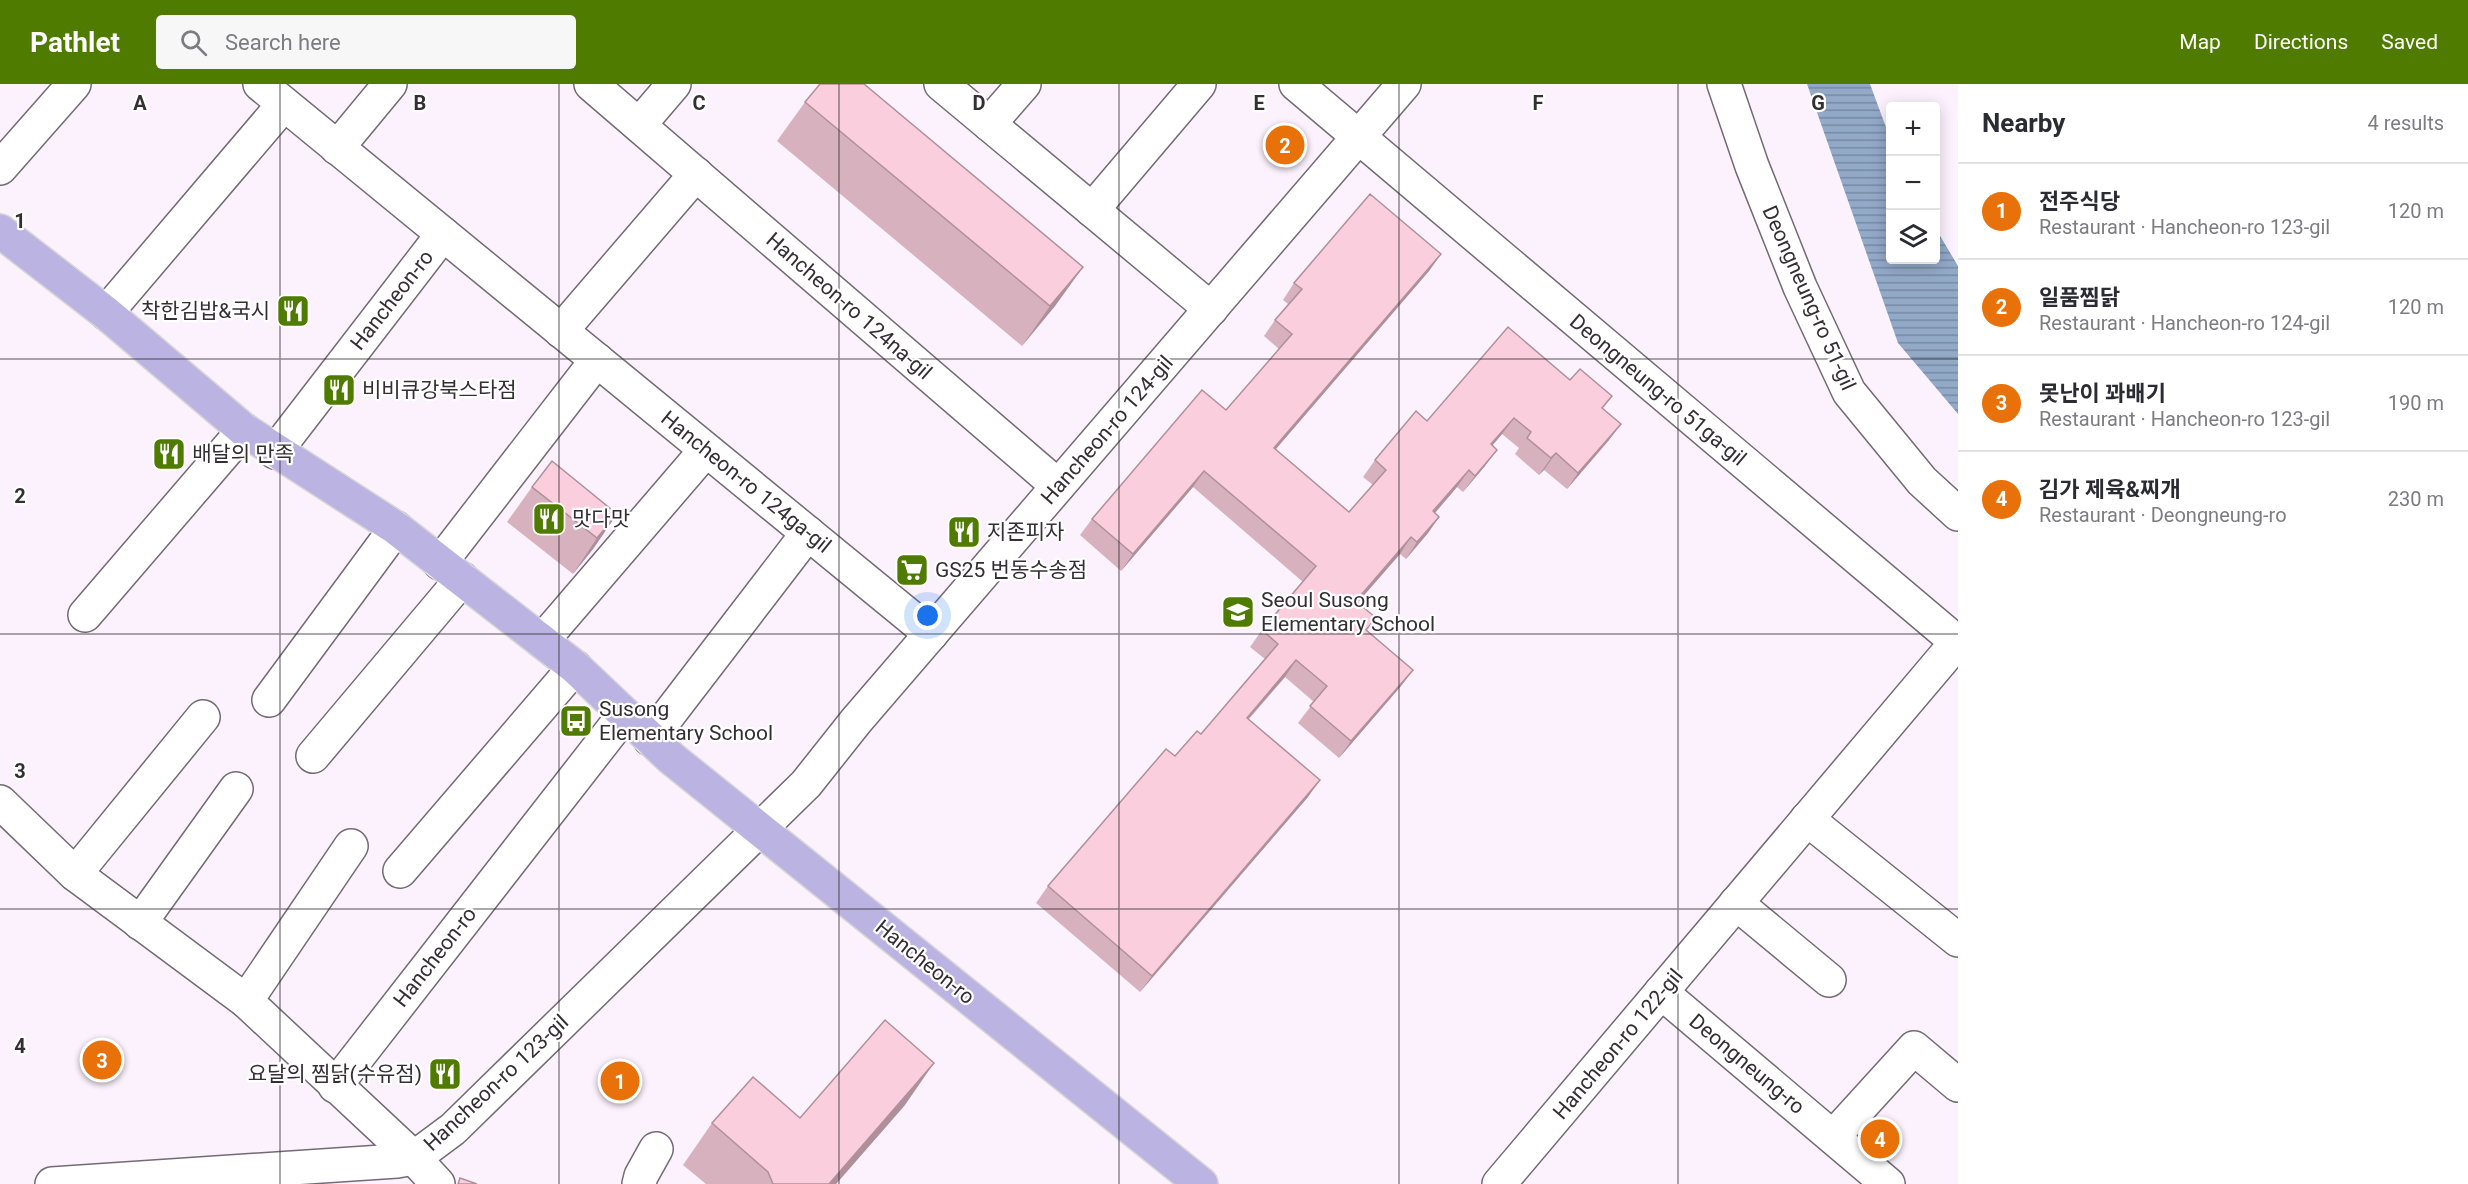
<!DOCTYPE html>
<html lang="en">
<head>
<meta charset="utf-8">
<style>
  body { margin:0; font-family:Roboto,"Noto Sans KR",sans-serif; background:#f7f7f7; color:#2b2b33 }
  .controls { position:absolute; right:18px; top:18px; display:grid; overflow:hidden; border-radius:6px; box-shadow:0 3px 15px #0003 }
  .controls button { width:54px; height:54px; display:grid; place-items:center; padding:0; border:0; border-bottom:2px solid #e1e1e2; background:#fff; color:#2b2b33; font:30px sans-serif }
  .you { position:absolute; left:928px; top:532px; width:21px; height:21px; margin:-15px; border:4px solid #fff; border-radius:50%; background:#1a73e8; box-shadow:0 0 0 9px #1a73e833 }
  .badge { display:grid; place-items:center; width:39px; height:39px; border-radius:50%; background:#4f7b00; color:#fff; font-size:20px; font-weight:700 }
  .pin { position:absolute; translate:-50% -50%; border:3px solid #fff; box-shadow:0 2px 6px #0006 }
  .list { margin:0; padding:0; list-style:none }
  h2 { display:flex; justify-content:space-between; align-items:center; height:78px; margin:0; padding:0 24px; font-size:26px }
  h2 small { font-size:20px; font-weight:400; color:#7c7c81 }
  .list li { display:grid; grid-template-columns:39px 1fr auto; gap:18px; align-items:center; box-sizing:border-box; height:96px; padding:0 24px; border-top:2px solid #e1e1e2 }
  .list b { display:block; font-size:22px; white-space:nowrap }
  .list p { margin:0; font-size:20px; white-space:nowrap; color:#7c7c81 }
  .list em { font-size:20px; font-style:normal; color:#7c7c81 }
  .icon { flex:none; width:33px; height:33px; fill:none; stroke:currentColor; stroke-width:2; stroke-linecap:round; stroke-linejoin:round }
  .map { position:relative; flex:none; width:1958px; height:1100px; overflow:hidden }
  header { display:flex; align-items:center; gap:36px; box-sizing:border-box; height:84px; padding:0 30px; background:#4f7b00; color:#fff }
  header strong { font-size:28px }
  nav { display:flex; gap:33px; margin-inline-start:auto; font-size:21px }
  .search { width:420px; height:54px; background:#f7f7f7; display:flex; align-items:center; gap:15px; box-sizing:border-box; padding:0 21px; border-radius:6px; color:#7c7c81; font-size:22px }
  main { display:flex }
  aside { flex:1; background:#fff }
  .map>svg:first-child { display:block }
</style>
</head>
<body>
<header>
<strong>Pathlet</strong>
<div class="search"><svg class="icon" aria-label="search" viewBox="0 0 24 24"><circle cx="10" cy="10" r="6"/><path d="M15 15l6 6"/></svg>Search here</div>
<nav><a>Map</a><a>Directions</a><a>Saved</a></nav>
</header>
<main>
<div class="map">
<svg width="1958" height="1100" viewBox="0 0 1958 1100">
  <defs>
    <pattern id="water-rules" width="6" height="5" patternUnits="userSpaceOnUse" patternTransform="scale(1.5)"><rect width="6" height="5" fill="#92a9c8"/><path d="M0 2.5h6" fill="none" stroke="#788aa3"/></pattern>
  </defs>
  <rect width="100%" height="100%" fill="#fcf2fd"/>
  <path fill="url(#water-rules)" d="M1807,0H1870L1890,54V176H1936V145L1958,182V330L1898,259Z"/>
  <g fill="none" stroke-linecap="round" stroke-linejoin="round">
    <g stroke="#736a74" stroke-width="36">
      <g id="minor">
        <path d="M260,0L931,550"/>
        <path d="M591,0L1058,402"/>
        <path d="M941,0L1211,225"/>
        <path d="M1296,0L1958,559"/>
        <path d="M1724,0L1752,82L1800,203L1849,308L1922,397L1958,430"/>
        <path d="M989,40L1024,0"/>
        <path d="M639,41L674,0"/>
        <path d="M337,64L390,0"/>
        <path d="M0,84L74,0"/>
        <path d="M1092,126L1199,0"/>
        <path d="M106,229L284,20"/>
        <path d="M561,247L696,90"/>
        <path d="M275,368L443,150"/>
        <path d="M440,479L597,276"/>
        <path d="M85,531L244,346"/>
        <path d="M542,557L706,366"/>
        <path d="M269,616L396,444"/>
        <path d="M650,655L808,449"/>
        <path d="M313,672L462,495"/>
        <path d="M0,718L75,790L246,917L414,1074L438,1100"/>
        <path d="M1807,735L1958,856"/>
        <path d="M400,787L575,583"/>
        <path d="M75,790L203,633"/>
        <path d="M1736,819L1829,896"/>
        <path d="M140,839L236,705"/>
        <path d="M1661,908L1888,1100"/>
        <path d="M246,917L351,762"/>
        <path d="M335,1002L624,631"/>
        <path d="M1833,1053L1914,964L1958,1001"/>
        <path d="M52,1100L397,1077L414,1074L453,1045L806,700L856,637L1404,0"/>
        <path d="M639,1100L641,1092L656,1065"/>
        <path d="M1499,1100L1957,558"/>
      </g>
    </g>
    <g stroke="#d6d5d6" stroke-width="36">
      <path id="major" d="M0,147L106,229L244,346L396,444L575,583L671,674L1201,1100"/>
    </g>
    <use href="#minor" stroke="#fff" stroke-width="33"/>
    <use href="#major" stroke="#bbb3e1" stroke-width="33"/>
  </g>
  <g fill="#d7b1bd">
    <path d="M805,18L1083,183L1055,222L1022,262L777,57Z"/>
    <path d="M1441,170L1429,187L1276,365L1349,428L1373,401L1363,393L1375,376L1427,337L1603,324L1621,340L1609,356L1567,405L1544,386L1539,391L1515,370L1519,364L1502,350L1492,362L1485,382L1463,408L1457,403L1435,429L1439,433L1428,449L1406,475L1400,470L1358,518L1367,546L1413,586L1401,602L1339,674L1298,639L1314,618L1285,593L1249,635L1308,713L1140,908L1036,819L1048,802L1175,672L1201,650L1265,575L1250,563L1262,546L1303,498L1193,403L1121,487L1080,451L1092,435L1226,326L1279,265L1264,252L1275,236L1288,220L1283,216L1294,199Z"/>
    <path d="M532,403L617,430L593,465L573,490L507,438Z"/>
    <path d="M905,1021L836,1100H706L683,1081L712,1039L800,1034Z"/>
  </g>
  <g fill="#af909a">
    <path d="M1441,170L1429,187L1263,380L1274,364Z"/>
    <path d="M1083,183L1055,222L1022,262L1050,222Z"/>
    <path d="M1514,334L1502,350L1479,377L1491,360Z"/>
    <path d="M1621,340L1609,356L1567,405L1578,389Z"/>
    <path d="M1497,366L1485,382L1463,408L1475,392Z"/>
    <path d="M1556,369L1544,386L1539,391L1551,374Z"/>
    <path d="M1469,386L1457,403L1422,444L1433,427Z"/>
    <path d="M1204,387L1193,403L1121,487L1133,470Z"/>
    <path d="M617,430L593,465L573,490L597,454Z"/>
    <path d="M1439,433L1428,449L1406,475L1417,458Z"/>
    <path d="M1411,453L1400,470L1345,533L1356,517Z"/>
    <path d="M1296,576L1285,593L1235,650L1247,634Z"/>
    <path d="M1413,586L1401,602L1339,674L1351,657Z"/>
    <path d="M1320,696L1308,713L1140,908L1152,892Z"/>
    <path d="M934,979L905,1021L836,1100H829Z"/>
  </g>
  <g fill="#facedc" stroke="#af909a" stroke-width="1.5">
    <path d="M820,0H864L1083,183L1050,222L805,18Z"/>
    <path d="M1370,110L1441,170L1274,364L1349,428L1386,386L1375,376L1416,327L1427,337L1508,243L1570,296L1580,285L1612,312L1602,324L1621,340L1578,389L1556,369L1551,374L1527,354L1531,348L1514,334L1491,360L1497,366L1475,392L1469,386L1433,427L1439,433L1417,458L1411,453L1356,517L1376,534L1366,546L1413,586L1351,657L1310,622L1327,602L1296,576L1247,634L1320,696L1152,892L1048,802L1166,665L1175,672L1197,647L1201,650L1278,560L1262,546L1316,482L1204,387L1133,470L1092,435L1202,306L1226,326L1292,250L1275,236L1302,205L1294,199Z"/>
    <path d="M552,377L617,430L597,454L532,403Z"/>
    <path d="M885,936L934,979L829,1100H773L768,1088L712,1039L753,993L800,1034Z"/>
    <path d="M460,1094L477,1100H458Z"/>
  </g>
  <path fill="none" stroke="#332f33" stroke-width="1.5" stroke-opacity="0.55" d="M280,0V1100M559,0V1100M839,0V1100M1119,0V1100M1399,0V1100M1678,0V1100M0,275H1958M0,550H1958M0,825H1958"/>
  <defs>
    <g id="restaurant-square" transform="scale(1.725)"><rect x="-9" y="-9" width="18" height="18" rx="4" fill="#4f7b00" stroke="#fff"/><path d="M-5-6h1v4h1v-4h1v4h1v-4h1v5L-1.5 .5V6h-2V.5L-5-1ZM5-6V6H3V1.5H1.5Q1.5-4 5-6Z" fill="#fff"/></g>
    <g id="supermarket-square" transform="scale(1.725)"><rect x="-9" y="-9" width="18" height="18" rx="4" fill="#4f7b00" stroke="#fff"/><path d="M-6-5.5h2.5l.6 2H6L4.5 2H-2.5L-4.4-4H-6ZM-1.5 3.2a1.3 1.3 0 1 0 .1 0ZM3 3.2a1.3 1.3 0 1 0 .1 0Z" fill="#fff"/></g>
    <g id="school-square" transform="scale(1.725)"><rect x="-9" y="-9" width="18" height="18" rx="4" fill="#4f7b00" stroke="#fff"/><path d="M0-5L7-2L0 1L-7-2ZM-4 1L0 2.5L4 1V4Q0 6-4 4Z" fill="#fff"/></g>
    <g id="bus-square" transform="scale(1.725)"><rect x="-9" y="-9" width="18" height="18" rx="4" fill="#4f7b00" stroke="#fff"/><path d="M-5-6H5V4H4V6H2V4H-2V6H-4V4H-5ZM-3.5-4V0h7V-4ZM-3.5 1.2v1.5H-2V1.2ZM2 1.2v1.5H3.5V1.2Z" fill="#fff"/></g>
  </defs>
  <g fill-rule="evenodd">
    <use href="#restaurant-square" x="293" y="227"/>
    <use href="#restaurant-square" x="339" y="306"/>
    <use href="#restaurant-square" x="169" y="370"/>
    <use href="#restaurant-square" x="549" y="435"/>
    <use href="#restaurant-square" x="964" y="448"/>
    <use href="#supermarket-square" x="912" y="486"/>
    <use href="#school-square" x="1238" y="528"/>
    <use href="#bus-square" x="576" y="637"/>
    <use href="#restaurant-square" x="445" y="990"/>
  </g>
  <g text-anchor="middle" stroke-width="4.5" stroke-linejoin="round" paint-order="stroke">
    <g font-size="21" fill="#332f33" stroke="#fff">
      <text transform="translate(1809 214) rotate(66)" y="7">Deongneung-ro 51-gil</text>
      <text transform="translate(392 216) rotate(-52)" y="7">Hancheon-ro</text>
      <text transform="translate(849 222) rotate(41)" y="7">Hancheon-ro 124na-gil</text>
      <text transform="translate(1658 306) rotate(40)" y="7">Deongneung-ro 51ga-gil</text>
      <text transform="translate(1107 346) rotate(-49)" y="7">Hancheon-ro 124-gil</text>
      <text transform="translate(746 398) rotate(39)" y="7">Hancheon-ro 124ga-gil</text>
      <text transform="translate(435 873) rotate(-52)" y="7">Hancheon-ro</text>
      <text transform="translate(925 878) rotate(39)" y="7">Hancheon-ro</text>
      <text transform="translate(1618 960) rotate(-50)" y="7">Hancheon-ro 122-gil</text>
      <text transform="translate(1747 980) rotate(40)" y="7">Deongneung-ro</text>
      <text transform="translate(496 999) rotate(-43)" y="7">Hancheon-ro 123-gil</text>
    </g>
    <g font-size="21" fill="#332f33" stroke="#fff" text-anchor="start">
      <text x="270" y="234" text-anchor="end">착한김밥&amp;국시</text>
      <text x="362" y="313">비비큐강북스타점</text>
      <text x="192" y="377">배달의 만족</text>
      <text x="572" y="442">맛다맛</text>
      <text x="987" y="455">지존피자</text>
      <text x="935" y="493">GS25 번동수송점</text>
      <text x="1261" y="523">Seoul Susong<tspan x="1261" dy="24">Elementary School</tspan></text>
      <text x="599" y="632">Susong<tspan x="599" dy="24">Elementary School</tspan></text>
      <text x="422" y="997" text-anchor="end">요달의 찜닭(수유점)</text>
    </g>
  </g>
  <g font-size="20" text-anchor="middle" font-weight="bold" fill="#332f33" stroke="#fff" stroke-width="4.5" stroke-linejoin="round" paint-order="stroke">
    <text x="140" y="26">A</text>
    <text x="420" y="26">B</text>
    <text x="699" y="26">C</text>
    <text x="979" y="26">D</text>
    <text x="1259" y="26">E</text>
    <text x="1538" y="26">F</text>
    <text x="1818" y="26">G</text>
    <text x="20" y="144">1</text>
    <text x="20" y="419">2</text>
    <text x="20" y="694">3</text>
    <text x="20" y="969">4</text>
  </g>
</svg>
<div class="controls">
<button>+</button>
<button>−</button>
<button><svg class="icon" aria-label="layers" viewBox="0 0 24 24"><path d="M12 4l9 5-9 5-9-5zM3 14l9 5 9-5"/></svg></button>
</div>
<div class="you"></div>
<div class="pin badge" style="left:620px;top:997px;background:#e8710a">1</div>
<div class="pin badge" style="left:1285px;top:61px;background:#e8710a">2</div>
<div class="pin badge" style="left:102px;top:976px;background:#e8710a">3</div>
<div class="pin badge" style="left:1880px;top:1055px;background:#e8710a">4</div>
</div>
<aside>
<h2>Nearby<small>4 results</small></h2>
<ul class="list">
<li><span class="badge" style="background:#e8710a">1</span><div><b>전주식당</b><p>Restaurant · Hancheon-ro 123-gil</p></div><em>120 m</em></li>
<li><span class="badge" style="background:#e8710a">2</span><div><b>일품찜닭</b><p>Restaurant · Hancheon-ro 124-gil</p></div><em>120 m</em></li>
<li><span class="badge" style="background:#e8710a">3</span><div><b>못난이 꽈배기</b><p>Restaurant · Hancheon-ro 123-gil</p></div><em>190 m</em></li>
<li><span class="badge" style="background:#e8710a">4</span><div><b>김가 제육&amp;찌개</b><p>Restaurant · Deongneung-ro</p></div><em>230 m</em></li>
</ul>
</aside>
</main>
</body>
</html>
